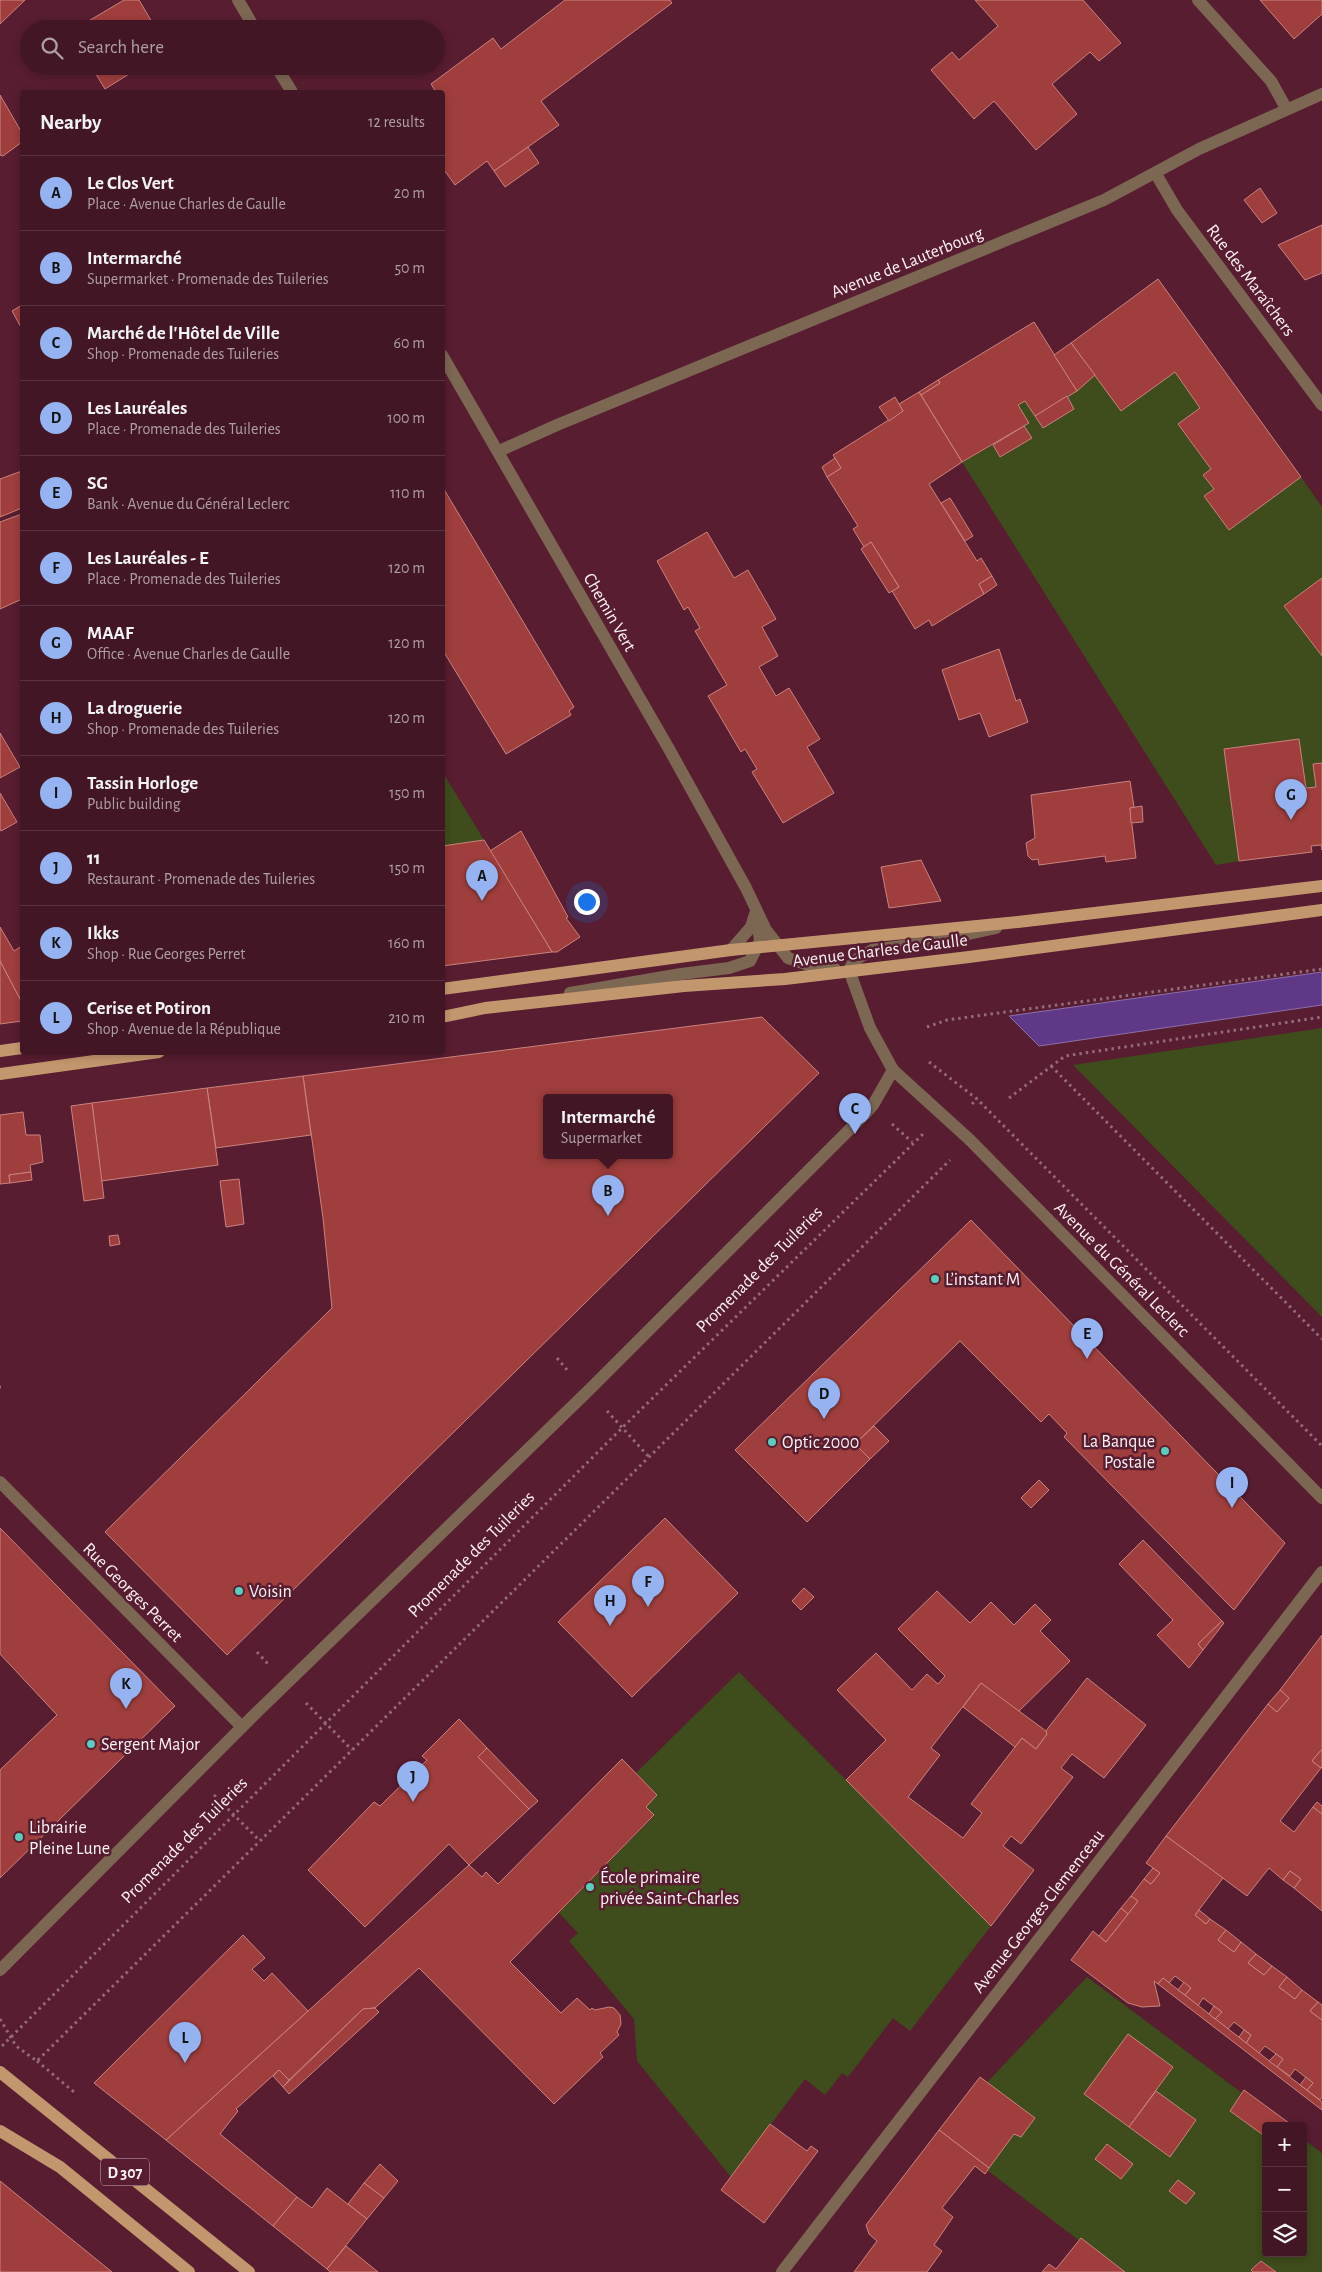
<!DOCTYPE html>
<html lang="en">
<head>
<meta charset="utf-8">
<style>
  body { margin:0; font-family:"Alegreya Sans",sans-serif; background:#4c2331; color:#f1f3f6 }
  .controls { position:absolute; right:15px; bottom:15px; display:grid; overflow:hidden; border-radius:5px; box-shadow:0 2px 8px #0003 }
  .controls button { width:45px; height:45px; display:grid; place-items:center; padding:0; border:0; border-bottom:1px solid #5a3541; background:#421624; color:#f1f3f6; font:25px sans-serif }
  .you { position:absolute; left:586px; top:901px; width:18px; height:18px; margin:-12px; border:4px solid #fff; border-radius:50%; background:#1a73e8; box-shadow:0 0 0 8px #1a73e833 }
  .badge { display:grid; place-items:center; width:32px; height:32px; border-radius:50%; background:#95b2f1; color:#111; font-size:16px; font-weight:700 }
  .pin { position:absolute; translate:-50% -41px; filter:drop-shadow(0 1px 2px #0008) }
  .pin::after { content:''; position:absolute; top:26px; width:18px; height:15px; background:inherit; clip-path:polygon(0 0,100% 0,50% 100%) }
  .popup { position:absolute; left:543px; top:1094px; width:130px; height:65px; box-sizing:border-box; display:grid; place-content:center; border-radius:5px; background:#421624; filter:drop-shadow(0 1px 4px #0005); font-size:16px; white-space:nowrap; color:#ae9fa6 }
  .popup b { font-size:19px; color:#f1f3f6 }
  .popup::after { content:''; position:absolute; left:50%; top:100%; margin-left:-10px; border:10px solid transparent; border-top-color:#421624 }
  .list { margin:0; padding:0; list-style:none }
  h2 { display:flex; justify-content:space-between; align-items:center; height:65px; margin:0; padding:0 20px; font-size:21px }
  h2 small { font-size:16px; font-weight:400; color:#ae9fa6 }
  .list li { display:grid; grid-template-columns:32px 1fr auto; gap:15px; align-items:center; box-sizing:border-box; height:75px; padding:0 20px; border-top:1px solid #5a3541 }
  .list b { display:block; font-size:19px; white-space:nowrap }
  .list p { margin:0; font-size:16px; white-space:nowrap; color:#ae9fa6 }
  .list em { font-size:16px; font-style:normal; color:#ae9fa6 }
  .icon { flex:none; width:28px; height:28px; fill:none; stroke:currentColor; stroke-width:2; stroke-linecap:round; stroke-linejoin:round }
  .map { position:relative; flex:none; width:1322px; height:2272px; overflow:hidden }
  .search { position:absolute; background:#421624; box-shadow:0 2px 8px #0003; left:20px; top:20px; width:425px; height:55px; display:flex; align-items:center; gap:12px; box-sizing:border-box; padding:0 18px; border-radius:28px; color:#ae9fa6; font-size:19px }
  .panel { position:absolute; background:#421624; box-shadow:0 2px 8px #0003; left:20px; top:90px; width:425px; height:965px; border-radius:5px }
  .map>svg:first-child { display:block }
</style>
</head>
<body>
<div class="map">
<svg width="1322" height="2272" viewBox="0 0 1322 2272">
  <rect width="100%" height="100%" fill="#581d30"/>
  <g fill="#3e4d1b">
    <path d="M1175,372L1200,408L1178,425L1211,469L1203,475L1214,489L1204,496L1229,530L1301,477L1322,507V578L1285,606L1322,656V763L1313,764L1316,787L1306,788L1299,739L1224,749L1239,861L1216,865L962,462L993,445L1001,457L1031,438L1024,426L1018,405L1025,401L1043,428L1074,409L1067,396L1095,375Z"/>
    <path d="M443,773L484,840L443,846Z"/>
    <path d="M1322,1028V1317L1073,1065Z"/>
    <path d="M739,1672L991,1926L910,2031L893,2018L848,2077L842,2073L825,2095L805,2079L731,2177L637,2061L634,2019L569,1941L578,1933L559,1913L654,1816L646,1807L657,1795L636,1773Z"/>
    <path d="M1087,1977L1286,2126H1266V2253H1303V2139L1322,2153V2272H1120L939,2133Z"/>
  </g>
  <path fill="#5f3888" stroke="#8e70a8" d="M1322,972V1005L1039,1046L1009,1016Z"/>
  <g fill="#9f3e3d" stroke="#cb837f" fill-rule="evenodd">
    <path d="M0,0H25L0,24Z"/>
    <path d="M124,0H139L156,29H75Z"/>
    <path d="M565,0H670L672,3L541,101L559,125L494,171L487,161L455,185L442,167V92H436L431,84L493,38L501,49Z"/>
    <path d="M975,0H1083L1121,43L1099,61L1090,52L1052,84L1077,114L1036,150L994,101L974,119L931,70L952,52L959,60L998,26Z"/>
    <path d="M1260,0H1322V14L1294,39Z"/>
    <path d="M91,66H142L105,89Z"/>
    <path d="M0,95L22,133V142L3,156L0,155Z"/>
    <path d="M528,147L539,163L505,187L494,171Z"/>
    <path d="M1260,188L1277,213L1262,223L1244,200Z"/>
    <path d="M1322,225V273L1305,280L1278,245Z"/>
    <path d="M1158,279L1301,477L1229,530L1204,496L1214,489L1203,475L1211,469L1178,424L1200,408L1175,372L1121,411L1071,343Z"/>
    <path d="M22,305V329L12,311Z"/>
    <path d="M1034,322L1077,391L1035,416L1025,401L1018,405L1029,423L962,462L921,395L940,383L938,380Z"/>
    <path d="M1071,343L1095,375L1077,391L1054,355Z"/>
    <path d="M938,380L940,383L921,395L919,392Z"/>
    <path d="M919,392L962,462L929,484L977,561L981,558L992,576L979,584L984,594L932,626L929,620L915,629L892,591L899,587L871,542L864,547L853,529L858,526L827,477L841,468L833,455L903,411L899,404Z"/>
    <path d="M1067,396L1074,409L1043,428L1035,416Z"/>
    <path d="M895,397L903,411L889,421L879,407Z"/>
    <path d="M1024,426L1032,438L1000,457L993,445Z"/>
    <path d="M835,458L841,468L827,477L822,467Z"/>
    <path d="M22,471V508L0,517V479Z"/>
    <path d="M442,486L574,707L569,711L571,715L506,754L442,649Z"/>
    <path d="M950,498L973,536L965,541L941,503Z"/>
    <path d="M22,514V599L0,609V522Z"/>
    <path d="M707,532L734,578L748,570L776,619L762,627L778,656L759,667L776,696L789,688L820,739L807,747L834,793L783,823L752,772L757,769L745,749L741,752L708,696L727,685L695,631L700,628L688,607L684,610L657,561Z"/>
    <path d="M871,542L899,587L889,593L861,549Z"/>
    <path d="M992,576L997,585L984,594L979,584Z"/>
    <path d="M1322,578V656L1284,606Z"/>
    <path d="M999,649L1016,701L1020,699L1028,722L989,737L980,713L959,720L942,670Z"/>
    <path d="M0,733L20,767L0,778Z"/>
    <path d="M1299,739L1306,788L1316,787L1313,764L1322,763V850L1321,845L1311,846L1312,852L1239,861L1224,749Z"/>
    <path d="M1130,781L1134,807L1130,808L1136,858L1106,862L1105,856L1039,865L1038,859L1032,860L1028,856L1026,843L1035,838L1031,795Z"/>
    <path d="M0,793L17,822L1,831L0,829Z"/>
    <path d="M1142,806L1143,822L1131,823L1130,808Z"/>
    <path d="M521,831L568,917L566,918L580,937L557,952H552L490,851Z"/>
    <path d="M484,840L552,952L442,966V846Z"/>
    <path d="M921,860L941,901L889,908L881,867Z"/>
    <path d="M0,927L14,951L22,946V1003L0,961Z"/>
    <path d="M0,961L22,1003V1021L0,1024Z"/>
    <path d="M762,1017L819,1073L227,1655L105,1532L332,1308L323,1218L303,1076ZM547,1097H669V1155H547Z"/>
    <path d="M303,1076L311,1135L216,1148L207,1088Z"/>
    <path d="M207,1088L218,1165L101,1181L92,1103Z"/>
    <path d="M92,1103L104,1198L84,1201L71,1106Z"/>
    <path d="M23,1112L26,1135H40L43,1162L30,1165L31,1172L9,1175L10,1183L0,1184V1115Z"/>
    <path d="M31,1172L32,1180L10,1183L9,1175Z"/>
    <path d="M239,1179L244,1224L226,1227L220,1181Z"/>
    <path d="M971,1220L1285,1543L1234,1610L1064,1437L1067,1433L1049,1414L1041,1422L960,1341L855,1444L870,1459L807,1522L735,1450Z"/>
    <path d="M118,1235L120,1244L110,1246L109,1236Z"/>
    <path d="M874,1426L889,1441L870,1459L855,1444Z"/>
    <path d="M1039,1480L1049,1490L1031,1508L1021,1498Z"/>
    <path d="M665,1518L738,1593L632,1697L558,1622Z"/>
    <path d="M0,1528L175,1706L0,1878V1770L57,1715L0,1654Z"/>
    <path d="M1143,1540L1222,1621L1198,1644L1203,1650L1189,1668L1157,1635L1173,1620L1119,1564Z"/>
    <path d="M804,1588L814,1597L801,1610L792,1601Z"/>
    <path d="M937,1591L970,1623L991,1602L1014,1625L1035,1604L1051,1620L1040,1631L1070,1661L1018,1712L981,1683L931,1748L940,1755L908,1797L963,1838L982,1813L971,1804L1015,1747L1022,1738L1036,1749L1047,1734L1045,1732L1087,1678L1146,1725L1104,1778L1072,1754L1061,1768L1073,1777L1021,1844L1011,1836L1003,1846L1034,1870L991,1926L846,1780L886,1740L837,1690L876,1653L912,1690L927,1674L938,1684L945,1676L898,1629Z"/>
    <path d="M1222,1621L1224,1623L1203,1650L1198,1644Z"/>
    <path d="M1322,1635V1749L1312,1761L1321,1768L1280,1821L1294,1832L1313,1807L1322,1814V1911L1294,1888L1301,1879L1290,1871L1283,1880L1269,1868L1247,1896L1166,1836L1268,1704L1277,1712L1289,1698L1280,1690Z"/>
    <path d="M981,1683L1046,1731L1047,1734L1036,1749L1022,1738L1015,1747L963,1707Z"/>
    <path d="M1280,1690L1289,1698L1277,1712L1268,1704Z"/>
    <path d="M459,1719L487,1748L478,1757L529,1809L469,1865L449,1844L365,1927L308,1870L374,1802L380,1806L427,1760L422,1756Z"/>
    <path d="M487,1748L538,1801L529,1809L478,1757Z"/>
    <path d="M1322,1749V1767L1321,1768L1312,1761Z"/>
    <path d="M622,1759L657,1795L646,1807L654,1815L510,1962L561,2013L577,1998L590,2010L592,2008L595,2010L609,2007L614,2008L620,2015L621,2024L617,2032L619,2035L600,2053L603,2057L554,2104L419,1968L375,2008L363,2009L289,2080L279,2070L236,2109L238,2111L220,2134L297,2197L273,2226L166,2140L469,1865L482,1877L486,1872L498,1884Z"/>
    <path d="M1317,1802L1322,1806V1814L1313,1807Z"/>
    <path d="M1166,1836L1223,1878L1195,1915L1206,1924L1210,1919L1226,1930L1218,1940L1234,1952L1241,1942L1256,1954L1248,1963L1264,1975L1272,1966L1287,1977L1279,1987L1295,1999L1302,1990L1318,2002L1310,2011L1322,2020V2097L1320,2100L1307,2090L1313,2083L1295,2069L1290,2076L1277,2067L1283,2059L1265,2046L1259,2053L1246,2043L1251,2035L1234,2022L1228,2029L1215,2019L1222,2012L1203,1998L1198,2006L1185,1995L1191,1988L1175,1976L1169,1983L1163,1978L1158,1984L1154,1981L1160,2006L1142,2007L1128,2003L1071,1960L1093,1931L1106,1942L1138,1901L1131,1896L1144,1879L1151,1884L1160,1873L1146,1863Z"/>
    <path d="M1153,1868L1160,1873L1151,1884L1144,1879Z"/>
    <path d="M1290,1871L1301,1879L1294,1888L1283,1880Z"/>
    <path d="M1131,1896L1138,1901L1128,1914L1121,1908Z"/>
    <path d="M1121,1908L1128,1914L1106,1942L1099,1936Z"/>
    <path d="M1199,1910L1210,1919L1206,1924L1195,1915Z"/>
    <path d="M1226,1930L1241,1942L1234,1952L1218,1940Z"/>
    <path d="M243,1935L265,1958L252,1969L264,1981L272,1973L308,2011L166,2140L94,2083Z"/>
    <path d="M1256,1954L1272,1966L1264,1975L1248,1963Z"/>
    <path d="M1287,1977L1302,1990L1295,1999L1279,1987Z"/>
    <path d="M1163,1978L1322,2102V2110L1158,1984Z"/>
    <path d="M1184,1982L1191,1988L1185,1995L1178,1990Z"/>
    <path d="M1318,2002L1322,2005V2020L1310,2011Z"/>
    <path d="M1214,2006L1222,2012L1215,2019L1209,2014Z"/>
    <path d="M375,2008L379,2012L289,2094L283,2087L363,2009Z"/>
    <path d="M1244,2030L1251,2035L1246,2043L1239,2037Z"/>
    <path d="M1128,2034L1173,2067L1129,2127L1084,2094Z"/>
    <path d="M1276,2054L1283,2059L1277,2067L1269,2061Z"/>
    <path d="M279,2070L289,2080L283,2087L273,2076Z"/>
    <path d="M980,2077L1035,2118L1021,2137L1014,2134L989,2168L939,2130Z"/>
    <path d="M1306,2077L1313,2083L1307,2090L1300,2085Z"/>
    <path d="M1244,2090L1289,2123L1287,2126H1266V2137L1230,2111Z"/>
    <path d="M1156,2091L1196,2120L1170,2157L1129,2127Z"/>
    <path d="M770,2124L807,2151L811,2146L818,2151L764,2223L721,2190Z"/>
    <path d="M939,2130L989,2168L985,2174L975,2166L942,2208L953,2217L934,2245L942,2251L927,2272H854L877,2241L869,2234L866,2225Z"/>
    <path d="M1107,2144L1133,2164L1121,2179L1095,2159Z"/>
    <path d="M380,2164L398,2181L384,2198L364,2183Z"/>
    <path d="M1178,2180L1195,2193L1186,2204L1169,2191Z"/>
    <path d="M0,2181L112,2272H0Z"/>
    <path d="M364,2183L384,2198L367,2219L348,2204Z"/>
    <path d="M327,2188L367,2219L327,2269L273,2226L297,2197L312,2208Z"/>
    <path d="M1081,2238L1125,2272H1042L1049,2264L1056,2269Z"/>
    <path d="M346,2246L378,2272H330L327,2269Z"/>
    <path d="M1261,2261L1276,2272H1253L1251,2270Z"/>
  </g>
  <g fill="none" stroke-linecap="round" stroke-linejoin="round">
    <g stroke="#946c79" stroke-width="3" stroke-dasharray="2.5 4" stroke-linecap="butt">
      <path d="M927,1027L947,1020L1322,969"/>
      <path d="M929,1062L977,1099L1322,1446"/>
      <path d="M1051,1066L1322,1339"/>
      <path d="M1009,1098L1065,1056L1322,1017"/>
      <path d="M972,1104L977,1099"/>
      <path d="M892,1124L912,1142"/>
      <path d="M557,1358L568,1371"/>
      <path d="M0,1387H1"/>
      <path d="M607,1411L649,1457"/>
      <path d="M257,1652L268,1664"/>
      <path d="M306,1703L352,1750"/>
      <path d="M214,1795L260,1841"/>
      <path d="M0,2019L16,2046L37,2061L950,1160"/>
      <path d="M2,2046L622,1428L923,1134"/>
      <path d="M37,2061L74,2092"/>
    </g>
    <g stroke="#7c6753" stroke-width="12">
      <path d="M238,0L255,29"/>
      <path d="M1198,0L1271,81L1286,108"/>
      <path d="M276,66L292,92"/>
      <path d="M1156,174L1177,210L1322,405"/>
      <path d="M442,355L669,749L746,888L766,930L788,958L817,968L835,969"/>
      <path d="M499,451L557,425L1104,200L1199,149L1322,94"/>
      <path d="M731,950L751,927L755,914"/>
      <path d="M849,970L870,1028L893,1070L970,1140L1322,1498"/>
      <path d="M849,970L854,961L872,950L932,942L996,928"/>
      <path d="M570,993L681,974L729,968L750,961L760,941L757,919"/>
      <path d="M0,1482L242,1727"/>
      <path d="M0,1970L254,1715L588,1391L865,1114L873,1105L893,1070"/>
      <path d="M782,2272L1322,1572"/>
    </g>
    <g stroke="#c3976e" stroke-width="12">
      <path d="M442,989L731,950L1018,922L1322,886"/>
      <path d="M442,1017L485,1008L684,986L785,979L969,957L1322,910"/>
      <path d="M0,1051L22,1048"/>
      <path d="M0,1074L159,1052"/>
      <path d="M0,2072L249,2272"/>
      <path d="M0,2131L60,2167L189,2272"/>
    </g>
  </g>
  <g fill="#59cebf" stroke="#581d30" stroke-width="2">
    <circle cx="935" cy="1279" r="5"/>
    <circle cx="772" cy="1442" r="5"/>
    <circle cx="1165" cy="1451" r="5"/>
    <circle cx="239" cy="1591" r="5"/>
    <circle cx="91" cy="1744" r="5"/>
    <circle cx="19" cy="1837" r="5"/>
    <circle cx="590" cy="1887" r="5"/>
  </g>
  <g text-anchor="middle" stroke-width="5" stroke-linejoin="round" paint-order="stroke">
    <rect fill="#581d30" stroke="#c9b2b9" stroke-width="1" x="101" y="2158.5" width="48" height="27" rx="4"/>
    <g font-size="16" font-weight="bold" fill="#faf2f4">
      <text x="125" y="2178">D 307</text>
    </g>
    <g font-size="18" fill="#faf2f4" stroke="#581d30">
      <text transform="translate(907 262) rotate(-22)" y="6">Avenue de Lauterbourg</text>
      <text transform="translate(1251 280) rotate(53)" y="6">Rue des Maraîchers</text>
      <text transform="translate(610 612) rotate(60)" y="6">Chemin Vert</text>
      <text transform="translate(880 950) rotate(-7)" y="6">Avenue Charles de Gaulle</text>
      <text transform="translate(759 1269) rotate(-45)" y="6">Promenade des Tuileries</text>
      <text transform="translate(1122 1269) rotate(45)" y="6">Avenue du Général Leclerc</text>
      <text transform="translate(471 1554) rotate(-45)" y="6">Promenade des Tuileries</text>
      <text transform="translate(133 1592) rotate(45)" y="6">Rue Georges Perret</text>
      <text transform="translate(184 1840) rotate(-45)" y="6">Promenade des Tuileries</text>
      <text transform="translate(1038 1911) rotate(-52)" y="6">Avenue Georges Clemenceau</text>
    </g>
    <g font-size="18" fill="#faf2f4" stroke="#581d30" text-anchor="start">
      <text x="945" y="1285">L’instant M</text>
      <text x="1155" y="1447" text-anchor="end">La Banque<tspan x="1155" dy="21">Postale</tspan></text>
      <text x="782" y="1448">Optic 2000</text>
      <text x="249" y="1597">Voisin</text>
      <text x="101" y="1750">Sergent Major</text>
      <text x="29" y="1833">Librairie<tspan x="29" dy="21">Pleine Lune</tspan></text>
      <text x="600" y="1883">École primaire<tspan x="600" dy="21">privée Saint-Charles</tspan></text>
    </g>
  </g>
</svg>
<div class="controls">
<button>+</button>
<button>−</button>
<button><svg class="icon" aria-label="layers" viewBox="0 0 24 24"><path d="M12 4l9 5-9 5-9-5zM3 14l9 5 9-5"/></svg></button>
</div>
<div class="you"></div>
<div class="pin badge" style="left:482px;top:901px">A</div>
<div class="pin badge" style="left:608px;top:1216px">B</div>
<div class="popup"><b>Intermarché</b>Supermarket</div>
<div class="pin badge" style="left:855px;top:1134px">C</div>
<div class="pin badge" style="left:824px;top:1419px">D</div>
<div class="pin badge" style="left:1087px;top:1359px">E</div>
<div class="pin badge" style="left:648px;top:1607px">F</div>
<div class="pin badge" style="left:1291px;top:820px">G</div>
<div class="pin badge" style="left:610px;top:1626px">H</div>
<div class="pin badge" style="left:1232px;top:1508px">I</div>
<div class="pin badge" style="left:413px;top:1802px">J</div>
<div class="pin badge" style="left:126px;top:1709px">K</div>
<div class="pin badge" style="left:185px;top:2063px">L</div>
<div class="search"><svg class="icon" aria-label="search" viewBox="0 0 24 24"><circle cx="10" cy="10" r="6"/><path d="M15 15l6 6"/></svg>Search here</div>
<section class="panel">
<h2>Nearby<small>12 results</small></h2>
<ul class="list">
<li><span class="badge">A</span><div><b>Le Clos Vert</b><p>Place · Avenue Charles de Gaulle</p></div><em>20 m</em></li>
<li><span class="badge">B</span><div><b>Intermarché</b><p>Supermarket · Promenade des Tuileries</p></div><em>50 m</em></li>
<li><span class="badge">C</span><div><b>Marché de l'Hôtel de Ville</b><p>Shop · Promenade des Tuileries</p></div><em>60 m</em></li>
<li><span class="badge">D</span><div><b>Les Lauréales</b><p>Place · Promenade des Tuileries</p></div><em>100 m</em></li>
<li><span class="badge">E</span><div><b>SG</b><p>Bank · Avenue du Général Leclerc</p></div><em>110 m</em></li>
<li><span class="badge">F</span><div><b>Les Lauréales - E</b><p>Place · Promenade des Tuileries</p></div><em>120 m</em></li>
<li><span class="badge">G</span><div><b>MAAF</b><p>Office · Avenue Charles de Gaulle</p></div><em>120 m</em></li>
<li><span class="badge">H</span><div><b>La droguerie</b><p>Shop · Promenade des Tuileries</p></div><em>120 m</em></li>
<li><span class="badge">I</span><div><b>Tassin Horloge</b><p>Public building</p></div><em>150 m</em></li>
<li><span class="badge">J</span><div><b>11</b><p>Restaurant · Promenade des Tuileries</p></div><em>150 m</em></li>
<li><span class="badge">K</span><div><b>Ikks</b><p>Shop · Rue Georges Perret</p></div><em>160 m</em></li>
<li><span class="badge">L</span><div><b>Cerise et Potiron</b><p>Shop · Avenue de la République</p></div><em>210 m</em></li>
</ul>
</section>
</div>
</body>
</html>
